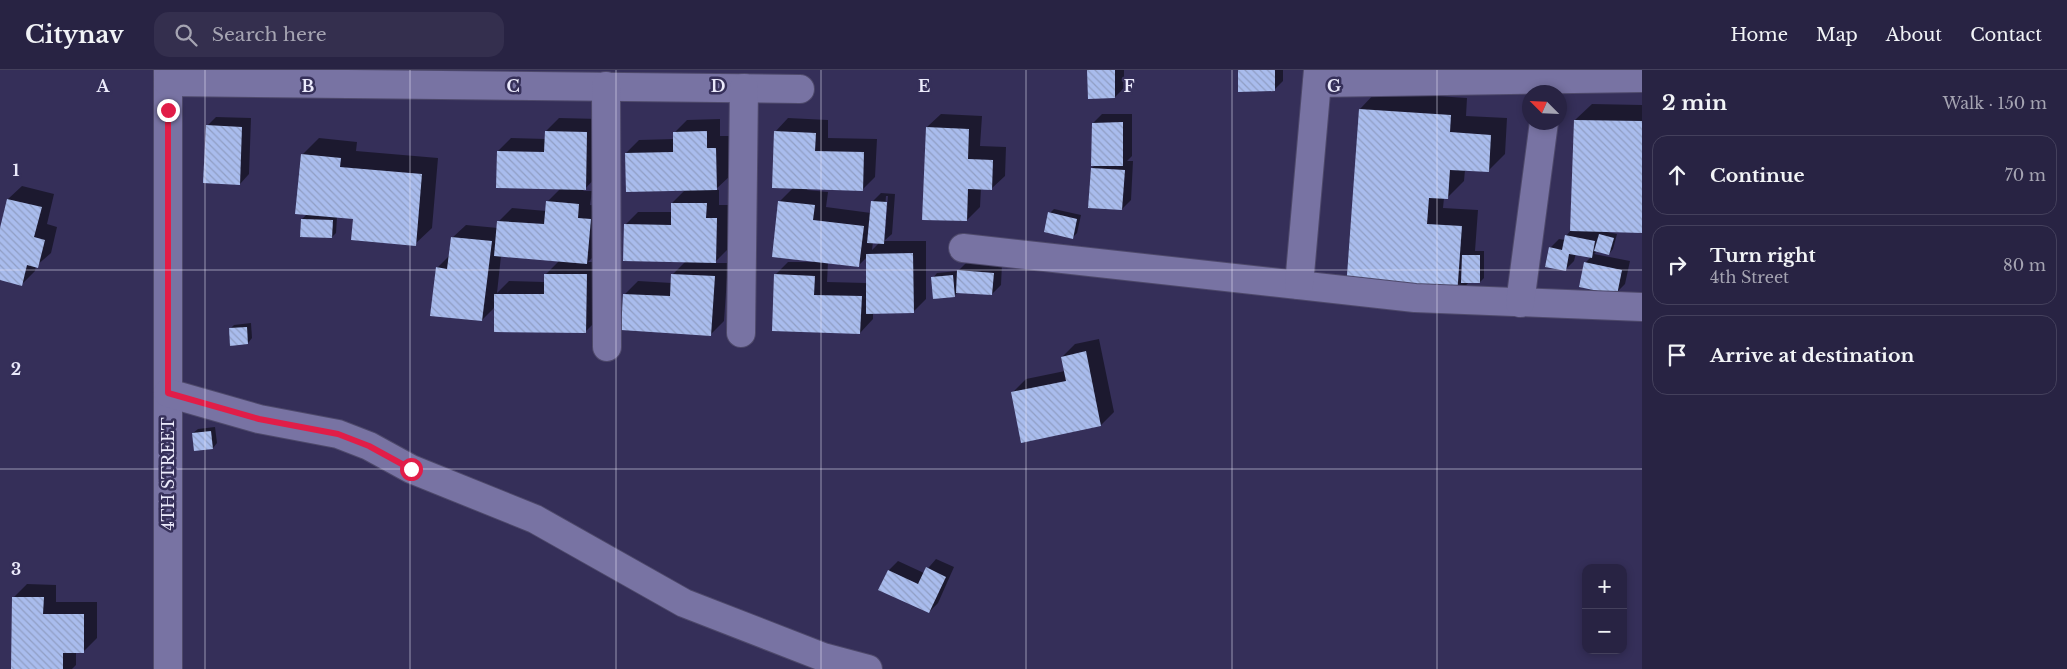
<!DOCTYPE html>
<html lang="en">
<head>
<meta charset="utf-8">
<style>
  body { margin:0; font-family:"Libre Baskerville",serif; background:#342f4e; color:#f1f3f6 }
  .controls { position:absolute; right:15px; bottom:15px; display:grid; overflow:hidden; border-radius:10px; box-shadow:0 2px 8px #0003 }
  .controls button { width:45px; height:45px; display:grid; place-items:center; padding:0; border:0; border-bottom:1px solid #44405c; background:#282343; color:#f1f3f6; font:25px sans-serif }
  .compass { position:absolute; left:1522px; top:15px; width:45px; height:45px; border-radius:50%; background:#282343; box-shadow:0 2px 8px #0003; rotate:294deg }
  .stop { position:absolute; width:15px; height:15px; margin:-11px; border:4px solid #e11d48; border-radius:50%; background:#fff }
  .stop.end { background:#e11d48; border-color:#fff; box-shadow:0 1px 5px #0008 }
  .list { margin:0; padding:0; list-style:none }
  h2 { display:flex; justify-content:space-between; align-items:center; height:65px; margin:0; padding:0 20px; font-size:21px }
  h2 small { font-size:16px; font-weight:400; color:#a5a4b2 }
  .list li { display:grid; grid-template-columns:32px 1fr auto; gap:15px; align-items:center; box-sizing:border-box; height:80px; margin:0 10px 10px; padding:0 10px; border:1px solid #44405c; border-radius:15px }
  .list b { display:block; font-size:19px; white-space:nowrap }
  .list p { margin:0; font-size:16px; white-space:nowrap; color:#a5a4b2 }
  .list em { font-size:16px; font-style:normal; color:#a5a4b2 }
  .icon { flex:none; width:28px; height:28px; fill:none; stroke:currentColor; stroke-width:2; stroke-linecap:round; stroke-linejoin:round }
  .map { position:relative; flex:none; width:1642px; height:599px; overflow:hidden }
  header { display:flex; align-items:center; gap:30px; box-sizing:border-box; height:70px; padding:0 25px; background:#282343; border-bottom:1px solid #44405c }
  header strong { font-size:24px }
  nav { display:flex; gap:28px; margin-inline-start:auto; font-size:18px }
  .search { width:350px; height:45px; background:#342f4e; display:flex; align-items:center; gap:12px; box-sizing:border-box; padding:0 18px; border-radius:15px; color:#a5a4b2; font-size:19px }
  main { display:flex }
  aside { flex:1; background:#282343 }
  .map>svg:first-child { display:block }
</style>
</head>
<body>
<header>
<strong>Citynav</strong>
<div class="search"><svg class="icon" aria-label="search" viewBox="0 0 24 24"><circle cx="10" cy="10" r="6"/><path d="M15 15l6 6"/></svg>Search here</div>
<nav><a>Home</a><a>Map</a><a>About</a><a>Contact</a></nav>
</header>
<main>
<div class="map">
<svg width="1642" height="599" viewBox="0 0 1642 599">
  <defs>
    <pattern id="building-back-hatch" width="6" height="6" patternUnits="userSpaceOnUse" patternTransform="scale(1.25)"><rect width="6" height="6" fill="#a9bced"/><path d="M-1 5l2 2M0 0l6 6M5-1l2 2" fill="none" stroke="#909ec4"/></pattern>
  </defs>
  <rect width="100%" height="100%" fill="#352f59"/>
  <g fill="#0007" fill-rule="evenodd">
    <path d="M1088,0H1124V18L1115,27Z"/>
    <path d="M1239,0H1283V11L1274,20Z"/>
    <path d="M1376,22L1467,28L1466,46L1507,48L1505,84L1488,101L1465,100L1464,111L1447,128H1444L1443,138L1478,140L1475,181H1484V208L1480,212H1469L1457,225L1360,39Z"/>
    <path d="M1592,34L1642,35V161L1607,162L1617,164L1613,179L1609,184L1597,181L1594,184L1630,191L1625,214L1616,223L1585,193L1592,186L1576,183L1574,191L1565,200L1550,178L1559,169L1565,170L1566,166L1571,160L1575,50Z"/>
    <path d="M941,44L982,46L980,76L1006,77L1005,106L991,119L981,118L980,137L967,150L927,57Z"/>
    <path d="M1102,44H1132V86L1127,91H1133L1131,130L1122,139L1090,137L1092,98L1095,95L1093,53Z"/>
    <path d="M216,47L251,48L249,104L240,114L207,56Z"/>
    <path d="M559,48L600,49L598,105L583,121H592L590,135L603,136L600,180L588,192H600L599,248L586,261L495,237L482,250L437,198L450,185L452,168L466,155L498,158L499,151L512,138L546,141L547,132L561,118L498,81L511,68L546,69V61ZM501,186L559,191L545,205V212L509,211L497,223Z"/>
    <path d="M788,48L828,50V68L877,69L875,107L862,120L808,118L807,120L828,122L826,137L871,143L872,132L881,123L895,124L892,164L884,171H926V229L913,242H873V249L860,263L775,205L788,192H814L779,132L793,118L775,62ZM886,126H888L885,165H883ZM873,172L879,173L872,180ZM867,187V213L827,212L828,192L858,196Z"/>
    <path d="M720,49V66H729L730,106L715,120H719V135H729V178L714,193H728L724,251L711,264L625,224L638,211L672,213V205L686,191L625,155L638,142H672V133L686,119L626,83L639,70L674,69V63L687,50Z"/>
    <path d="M319,68L357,72L356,81L438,88L432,158L415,174L355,148L337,147L336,163L332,167L302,149L307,144L302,85Z"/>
    <path d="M22,116L54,124L47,154L57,157L51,183L36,196L35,201L22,214L0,209V163L8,129Z"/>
    <path d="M1054,139L1081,145L1077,163L1073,167L1050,143Z"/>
    <path d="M968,191L1002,194L1001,215L992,224L958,222L954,226L933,208L937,203L958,201Z"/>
    <path d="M251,253L252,268L248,273L230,259L234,255Z"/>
    <path d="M1099,269L1114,342L1101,355L1012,323L1026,309L1065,301L1062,287L1075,274Z"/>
    <path d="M215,357L217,373L213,378L193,363L198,359Z"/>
    <path d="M936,489L954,497L938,533L929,542L880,519L889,500L898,491L924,503Z"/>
    <path d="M27,514L56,515V532H97V568L84,581H76V595L72,599H13V528Z"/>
  </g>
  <g fill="url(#building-back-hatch)">
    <path d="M1087,0H1115V28L1088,29Z"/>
    <path d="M1238,0H1275V21L1238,22Z"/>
    <path d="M1359,39L1451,45L1450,62L1491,65L1489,102L1450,100L1448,129L1429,128L1427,154L1462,156L1457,226L1346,219Z"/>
    <path d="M1574,50L1642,51V163L1570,161Z"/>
    <path d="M1123,52V96H1091L1092,53Z"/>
    <path d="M206,55L242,57L240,115L203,113Z"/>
    <path d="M926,57L969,59L968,89L993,90L992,120L968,119L967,151L922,150Z"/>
    <path d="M545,61L587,62L586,120L496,118L497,81L544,82Z"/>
    <path d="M707,61V78H716L717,120L626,122L625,83L673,82V62Z"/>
    <path d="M774,61L816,63L815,81L864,82L863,121L772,118Z"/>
    <path d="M301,84L341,88L340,97L422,104L416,176L351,170L353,149L295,144Z"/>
    <path d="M1091,98L1125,100L1122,140L1088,138Z"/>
    <path d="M7,129L42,137L34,167L45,170L38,198L27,195L22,216L0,210V158Z"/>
    <path d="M546,131L579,134L578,148L591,149L587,194L494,186L497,151L544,154Z"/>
    <path d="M778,131L815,135L813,150L864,156L859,197L772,187Z"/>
    <path d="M871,131L887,132L884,174L867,173Z"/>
    <path d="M671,133H707L706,148H717L716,193L623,191L624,154L671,155Z"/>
    <path d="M1048,142L1077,149L1073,169L1044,162Z"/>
    <path d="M301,149L333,150L332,168L300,167Z"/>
    <path d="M1599,164L1614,168L1609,185L1594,181Z"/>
    <path d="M1565,165L1595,171L1592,188L1569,184L1566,201L1545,197L1549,177L1562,180Z"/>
    <path d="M451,167L492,171L482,251L430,246L436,197L447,199Z"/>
    <path d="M913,183L914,243L866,244V184Z"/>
    <path d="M1462,185H1480V213H1461Z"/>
    <path d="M1584,192L1622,200L1617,225L1579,217Z"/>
    <path d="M957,200L994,203L992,225L956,223Z"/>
    <path d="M544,204H587L586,263L494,262V224H544Z"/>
    <path d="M671,204L715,206L711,266L621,260L623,224L670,226Z"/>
    <path d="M774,204L815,206L814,225L862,226L860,264L772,261Z"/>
    <path d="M953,205L955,227L933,229L931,207Z"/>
    <path d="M247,257L248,274L230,276L229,258Z"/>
    <path d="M1086,281L1101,356L1021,373L1011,322L1066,311L1061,287Z"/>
    <path d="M211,361L213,379L194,381L192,363Z"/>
    <path d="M926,497L946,507L929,543L878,520L888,500L918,514Z"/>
    <path d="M12,527H44L43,544H84V583H63V599H11Z"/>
  </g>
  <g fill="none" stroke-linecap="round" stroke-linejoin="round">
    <g stroke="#4e496b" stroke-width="30">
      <g id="minor">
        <path d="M168,0V599"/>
        <path d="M168,12L800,19"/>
        <path d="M1317,13L1642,8"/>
        <path d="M606,16L607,277"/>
        <path d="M963,178L1415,228L1642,237"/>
        <path d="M1299,215L1318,0"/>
        <path d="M1520,233L1544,52"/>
        <path d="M741,263L744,18"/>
        <path d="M168,323L259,349L338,364L369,376L411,399L535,449L684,533L823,587L868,599"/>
      </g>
    </g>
    <use href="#minor" stroke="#7873a3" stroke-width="28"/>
  </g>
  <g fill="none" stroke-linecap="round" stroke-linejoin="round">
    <path stroke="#e11d48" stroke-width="6" d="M168,40V323L259,349L338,364L369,376L411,399"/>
  </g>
  <path fill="none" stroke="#ebeafb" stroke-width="1" stroke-opacity="0.55" d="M205,0V599M410,0V599M616,0V599M821,0V599M1026,0V599M1232,0V599M1437,0V599M0,200H1642M0,399H1642"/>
  <g text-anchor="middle" stroke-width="5" stroke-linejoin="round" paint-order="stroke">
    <g font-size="16" fill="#ebeafb" stroke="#352f59">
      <text transform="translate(168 404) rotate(-90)" y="6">4TH STREET</text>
    </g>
  </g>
  <g font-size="16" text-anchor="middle" font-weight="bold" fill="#ebeafb" stroke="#352f59" stroke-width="5" stroke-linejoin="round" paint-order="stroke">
    <text x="103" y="22">A</text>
    <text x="308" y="22">B</text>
    <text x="513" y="22">C</text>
    <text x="718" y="22">D</text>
    <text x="924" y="22">E</text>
    <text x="1129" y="22">F</text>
    <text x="1334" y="22">G</text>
    <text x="16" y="106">1</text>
    <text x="16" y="305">2</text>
    <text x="16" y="505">3</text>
  </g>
</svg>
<div class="controls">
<button>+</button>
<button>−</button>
</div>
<svg class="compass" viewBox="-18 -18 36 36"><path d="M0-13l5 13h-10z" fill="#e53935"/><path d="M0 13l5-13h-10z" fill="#a5a4b2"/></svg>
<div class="stop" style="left:411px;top:399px"></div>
<div class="stop end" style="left:168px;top:40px"></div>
</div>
<aside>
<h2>2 min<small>Walk · 150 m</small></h2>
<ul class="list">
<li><svg class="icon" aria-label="ahead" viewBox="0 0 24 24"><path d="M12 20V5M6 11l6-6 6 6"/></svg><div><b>Continue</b></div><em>70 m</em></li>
<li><svg class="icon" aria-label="right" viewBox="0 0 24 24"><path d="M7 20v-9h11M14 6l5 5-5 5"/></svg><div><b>Turn right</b><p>4th Street</p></div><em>80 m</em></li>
<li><svg class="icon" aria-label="arrive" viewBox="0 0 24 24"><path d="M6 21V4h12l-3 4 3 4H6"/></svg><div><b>Arrive at destination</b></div></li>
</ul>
</aside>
</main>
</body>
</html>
